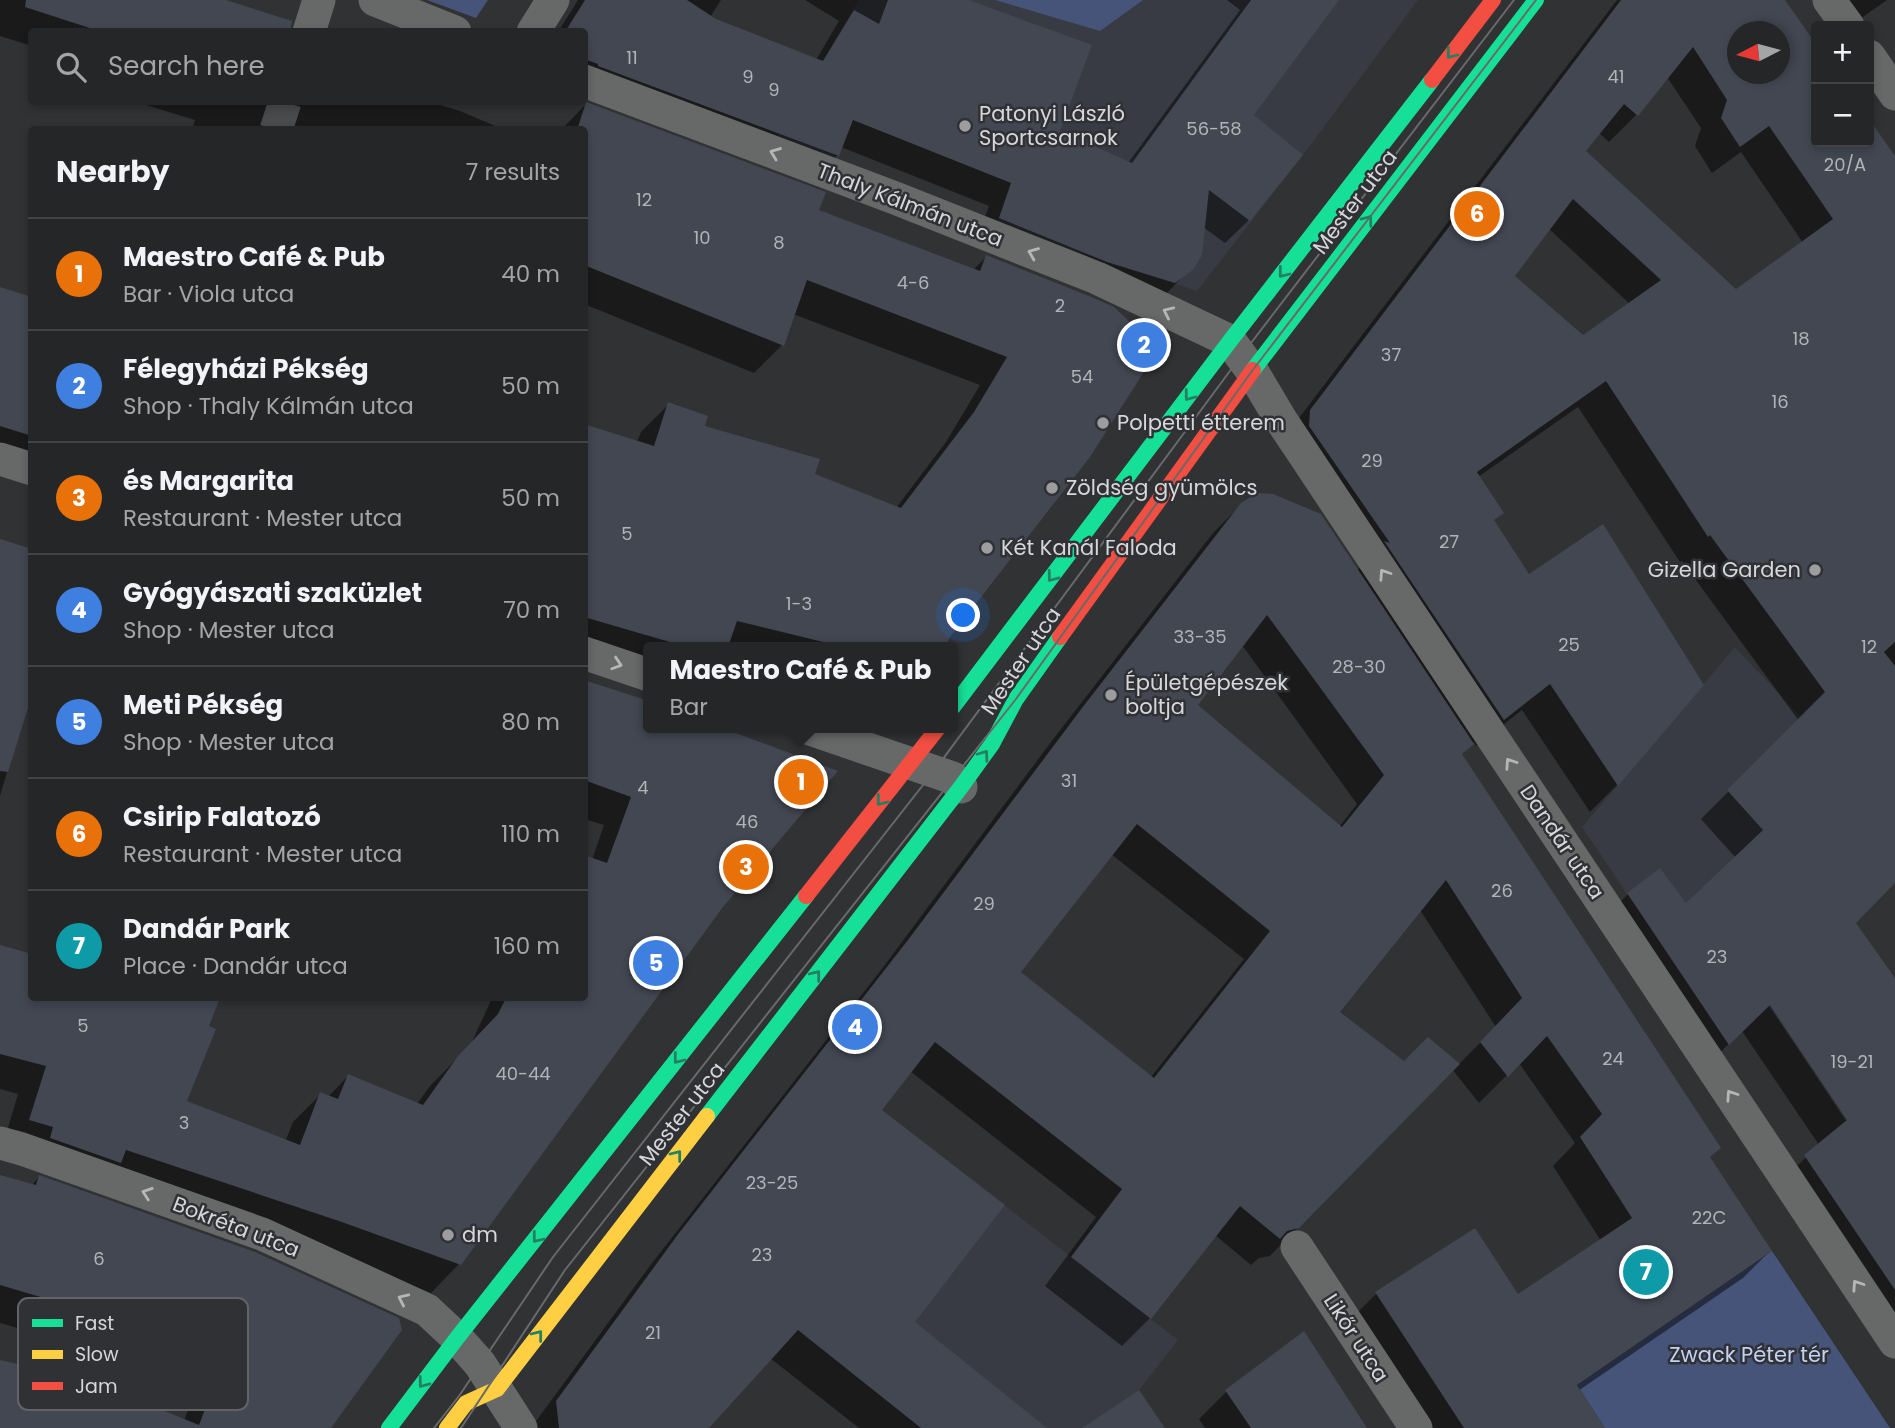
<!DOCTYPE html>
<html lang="en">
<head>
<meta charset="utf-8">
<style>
  body { margin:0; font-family:Poppins,sans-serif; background:#2d2e2f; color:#f1f3f6 }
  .controls { position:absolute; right:21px; top:21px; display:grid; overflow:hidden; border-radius:7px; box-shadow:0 4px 10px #0003 }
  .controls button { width:63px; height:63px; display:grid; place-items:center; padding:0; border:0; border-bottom:2px solid #424344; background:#252627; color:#f1f3f6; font:35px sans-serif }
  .compass { position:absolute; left:1727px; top:21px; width:63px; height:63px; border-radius:50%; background:#252627; box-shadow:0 4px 10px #0003; rotate:264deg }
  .you { position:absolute; left:964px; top:616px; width:24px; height:24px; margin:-18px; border:5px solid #fff; border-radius:50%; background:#1a73e8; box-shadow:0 0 0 10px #1a73e833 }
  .badge { display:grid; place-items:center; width:46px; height:46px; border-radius:50%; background:#8bbbb9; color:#fff; font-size:23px; font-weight:700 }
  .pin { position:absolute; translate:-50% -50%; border:4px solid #fff; box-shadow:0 2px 7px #0006 }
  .popup { position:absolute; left:643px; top:642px; width:315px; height:91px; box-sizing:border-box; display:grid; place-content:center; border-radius:7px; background:#252627; filter:drop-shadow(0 2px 5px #0005); font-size:23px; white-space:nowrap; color:#a3a5a7 }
  .popup b { font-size:26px; color:#f1f3f6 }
  .popup::after { content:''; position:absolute; left:50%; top:100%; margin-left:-14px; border:14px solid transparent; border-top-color:#252627 }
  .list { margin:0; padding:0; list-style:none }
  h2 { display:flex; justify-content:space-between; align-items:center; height:91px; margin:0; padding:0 28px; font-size:30px }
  h2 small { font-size:23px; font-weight:400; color:#a3a5a7 }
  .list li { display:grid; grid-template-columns:46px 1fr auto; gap:21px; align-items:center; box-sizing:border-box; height:112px; padding:0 28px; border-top:2px solid #424344 }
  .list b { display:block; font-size:26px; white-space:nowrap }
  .list p { margin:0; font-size:23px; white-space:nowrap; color:#a3a5a7 }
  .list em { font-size:23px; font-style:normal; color:#a3a5a7 }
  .icon { flex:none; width:38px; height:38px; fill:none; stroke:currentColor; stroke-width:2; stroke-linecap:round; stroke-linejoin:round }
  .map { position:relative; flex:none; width:1895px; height:1428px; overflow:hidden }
  .search { position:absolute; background:#252627; box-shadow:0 4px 10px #0003; left:28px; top:28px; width:560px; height:77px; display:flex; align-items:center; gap:18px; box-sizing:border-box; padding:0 24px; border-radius:7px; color:#a3a5a7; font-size:26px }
  .panel { position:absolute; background:#252627; box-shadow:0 4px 10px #0003; left:28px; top:126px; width:560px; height:875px; border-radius:7px }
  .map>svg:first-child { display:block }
</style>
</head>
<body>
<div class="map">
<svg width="1895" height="1428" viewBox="0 0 1895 1428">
  <rect width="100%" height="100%" fill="#313234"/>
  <g fill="#383b43">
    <path d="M859,0H1418L1303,155L1197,291L1046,242L997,223L1011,182L853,120L838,159L778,136Z"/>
    <path d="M1735,647L1800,716L1847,670L1856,923L1729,1045L1582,827Z"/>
    <path d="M816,1059L1178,1340L1139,1390L1082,1428H921L798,1330Z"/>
  </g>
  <g fill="#475479">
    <path d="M427,0H488L476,18Z"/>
    <path d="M995,0H1143L1100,31Z"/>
    <path d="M1772,1251L1890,1428H1605L1577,1385Z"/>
  </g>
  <g fill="#0007" fill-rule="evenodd">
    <path d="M0,0H221L290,32H32V46L0,36Z"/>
    <path d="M578,0H721L709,19L816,60L839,21L805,0H964L1058,132L1128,163L1240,10L1227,0H1337L1252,115L1301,155L1249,220L1225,243L1203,227L1191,268L1167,293L1150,305L976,242L989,206L841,147L838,155L814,179L584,92V32H558Z"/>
    <path d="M1617,0H1783L1816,47V142H1869V122L1895,159V880L1798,980L1895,981V1357L1778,1184L1819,1145L1742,1031L1701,1071L1601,922L1628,894L1660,870L1686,906L1736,858L1701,819L1799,721L1682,561L1680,562L1578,407L1478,477L1502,512L1493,521L1528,577L1702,685L1617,785L1590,812L1522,710L1476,746L1474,742L1461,755L1719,1148L1709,1158L1770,1251L1743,1278L1578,1391L1603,1428H1419L1349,1321L1376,1294L1518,1296L1601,1241L1553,1166L1575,1143L1519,1063L1479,1103L1452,1069L1270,1256L1259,1258L1251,1265L1215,1235L1150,1318L1122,1346L1045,1286L1096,1217L910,1071L880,1111L913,1323L1045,1428H859L770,1358L707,1428H531L652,1263L881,970L1054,738L1213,533L1242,504L1356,571L1361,567L1283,453V439ZM1738,32H1780V74H1738ZM1667,77L1701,128L1695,146L1712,173L1741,152L1803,243L1736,291L1584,151L1599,133L1609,142L1636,115ZM1548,228L1630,304L1583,337L1512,276ZM1242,645L1357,804L1339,827L1196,706ZM1111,854L1244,959L1151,1077L1019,973ZM1420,910L1496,1027L1458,1065L1404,1063L1338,1013ZM1769,1003L1854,1126L1851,1128L1768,1004Z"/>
    <path d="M1826,0H1887L1850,26Z"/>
    <path d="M136,102H431L460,111L505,130H192L195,120Z"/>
    <path d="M586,104L817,211L973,270L986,257L1089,297L944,647H649V672L584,653V426L637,442L641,432L669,404L703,427L813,476L896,508L946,442L980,385L793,314L782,345L754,373L584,304V130H561Z"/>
    <path d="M0,289L32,299V473L0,463Z"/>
    <path d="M0,541L32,689L0,796Z"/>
    <path d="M584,681L649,728H716L835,772L722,906L459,1264L431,1293L310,1249L2,1148L18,1094L0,1089V947L32,998H218L206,1027L185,1102L285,1142L293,1122L321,1094L328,1097L348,1076L417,1104L430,1086L471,1044L492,998H584L592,860L604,825L584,819Z"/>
    <path d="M0,1177L32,1185L39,1177L329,1428H0V1361L184,1421L197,1385L132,1368L134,1362L0,1323Z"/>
    <path d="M1226,1392L1365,1428H1205L1199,1419Z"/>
  </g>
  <g fill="#434752" fill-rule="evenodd">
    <path d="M26,0H226L292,21L290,32H102L25,7Z"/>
    <path d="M585,0H687L716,19L823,61L854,10L879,24L888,0H969L1092,45L1060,131L1132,163L1251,0H1339L1254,115L1303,155L1250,221L1209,190L1202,255L1193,270L1175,283L1107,262L999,218L1011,183L853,120L839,156L598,66V64L584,59V32H565Z"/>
    <path d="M1621,0H1785L1816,44V142H1869V119L1895,156V642L1884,652L1895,666V883L1856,923L1895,978V1290L1804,1155L1847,1120L1770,1005L1729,1045L1627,893L1660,868L1686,903L1763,830L1727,790L1825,692L1710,535L1708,537L1606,381L1477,472L1504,513L1494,520L1529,574L1603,524L1704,685L1618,786L1550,684L1504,720L1384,541L1390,543L1309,426L1310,410ZM1738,32H1780V74H1738ZM1693,47L1727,100L1721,118L1740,147L1769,126L1833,219L1736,289L1586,151L1624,104L1638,116ZM1573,199L1661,280L1583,335L1515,276Z"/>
    <path d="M586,102L826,192L819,210L980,271L986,255L1089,296L1114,307L1152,343V359L1090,457L950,637L945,647H834L831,644L737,621L728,647H687L584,617V424L654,446L668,402L708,416L705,426L820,459L815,474L901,508L974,412L1007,357L807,280L784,346L584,265V130H577Z"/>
    <path d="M0,287L32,297V436L0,426Z"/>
    <path d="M1257,493L1273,494L1321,514L1474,744L1462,754L1721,1148L1710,1157L1772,1251L1577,1385L1605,1428H1464L1375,1292L1475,1228L1518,1294L1632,1218L1580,1137L1602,1114L1547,1036L1508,1077L1480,1042L1522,998L1446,880L1340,1012L1404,1061L1428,1037L1460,1064L1299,1228L1287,1231L1280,1239L1240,1206L1151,1319L1071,1257L1122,1189L935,1042L882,1110L1005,1205L915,1322L1047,1428H921L798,1330L709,1428H559L556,1401L679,1233L908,940L1082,708L1241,503ZM1267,615L1384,775L1342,827L1198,705ZM1137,824L1270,931L1154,1078L1021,972Z"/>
    <path d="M0,539L32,549V695L8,772L0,771Z"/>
    <path d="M584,680L649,701V728H722L838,771L723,907L461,1265L339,1221L126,1150L121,1163L50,1138L53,1127L29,1120L46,1066L0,1054V945L32,954V998H220L209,1026L216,1029L187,1101L300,1145L320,1092L338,1099L348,1074L423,1105L458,1056L498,1014L506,998H584V855L607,863L631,797L584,780Z"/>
    <path d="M0,1175L36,1185L39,1175L255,1252L399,1318L402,1330L331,1428H0V1360L91,1381L199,1425L225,1357L160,1339L162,1333L0,1285Z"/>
    <path d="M1304,1331L1367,1428H1251L1225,1390Z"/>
    <path d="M1139,1390L1165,1428H1082Z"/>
  </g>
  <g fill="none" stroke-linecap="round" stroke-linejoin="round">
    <path stroke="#4a4b4d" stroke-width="33" stroke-dasharray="33 17" stroke-linecap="butt" d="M276,130L285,102"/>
    <g stroke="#676868" stroke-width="33">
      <path d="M375,0L455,32"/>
      <path d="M1829,0L1848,26"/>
      <path d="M309,32L319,0"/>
      <path d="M533,32L553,0"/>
      <path d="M1869,56L1895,94"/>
      <path d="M584,81L895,198L1097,278L1230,341L1252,371L1281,420L1895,1342"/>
      <path d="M0,459L32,469"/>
      <path d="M584,653L649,675"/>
      <path d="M807,728L953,778L961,787"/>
      <path d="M0,1143L22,1149L262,1234L427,1310L457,1338L480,1364L521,1428"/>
      <path d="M1297,1247L1416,1428"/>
    </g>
    <g stroke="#16e098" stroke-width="16">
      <path d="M1253,370L1536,0"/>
      <path d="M953,707L1230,341L1432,80"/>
      <path d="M707,1116L961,787L992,744L1016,699L1060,637"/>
      <path d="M389,1428L457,1338L806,896"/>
    </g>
    <path stroke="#ffcf43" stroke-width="16" d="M447,1428L466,1403L497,1389L707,1116"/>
    <g stroke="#f24e42" stroke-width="16">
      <path d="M1432,80L1493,0"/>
      <path d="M1060,637L1253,370"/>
      <path d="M806,896L938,728"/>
    </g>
    <g stroke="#68696a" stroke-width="2">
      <path d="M434,1428L459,1396L553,1257L934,771L1241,356L1514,0"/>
      <path d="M461,1428L565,1270L1016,699L1252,371L1536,0"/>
    </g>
  </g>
  <defs><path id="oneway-chevron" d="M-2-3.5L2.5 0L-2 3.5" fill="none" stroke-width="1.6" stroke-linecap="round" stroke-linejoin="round" transform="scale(1.75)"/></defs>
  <g stroke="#248062">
    <use href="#oneway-chevron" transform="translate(1451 54) rotate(128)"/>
    <use href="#oneway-chevron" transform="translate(1368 220) rotate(-53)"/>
    <use href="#oneway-chevron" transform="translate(1283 273) rotate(128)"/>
    <use href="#oneway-chevron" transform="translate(1189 396) rotate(127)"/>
    <use href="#oneway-chevron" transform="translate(1052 577) rotate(127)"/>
    <use href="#oneway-chevron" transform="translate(984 755) rotate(-54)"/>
    <use href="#oneway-chevron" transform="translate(881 801) rotate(128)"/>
    <use href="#oneway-chevron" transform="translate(816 975) rotate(-52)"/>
    <use href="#oneway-chevron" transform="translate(678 1059) rotate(128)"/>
    <use href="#oneway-chevron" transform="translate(677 1155) rotate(-52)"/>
    <use href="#oneway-chevron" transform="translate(537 1238) rotate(128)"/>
    <use href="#oneway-chevron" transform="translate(538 1335) rotate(-52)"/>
    <use href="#oneway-chevron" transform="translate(423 1383) rotate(127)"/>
  </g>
  <g stroke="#b5b6b8">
    <use href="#oneway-chevron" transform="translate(775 153) rotate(-159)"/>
    <use href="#oneway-chevron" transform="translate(1033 253) rotate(-158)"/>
    <use href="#oneway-chevron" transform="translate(1168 312) rotate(-155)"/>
    <use href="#oneway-chevron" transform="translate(1384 574) rotate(-124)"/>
    <use href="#oneway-chevron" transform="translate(617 664) rotate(18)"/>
    <use href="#oneway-chevron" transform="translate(1510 763) rotate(-124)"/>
    <use href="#oneway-chevron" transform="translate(1731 1095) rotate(-124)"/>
    <use href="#oneway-chevron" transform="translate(147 1193) rotate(-161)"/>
    <use href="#oneway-chevron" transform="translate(1857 1285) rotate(-124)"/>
    <use href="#oneway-chevron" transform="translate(403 1299) rotate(-155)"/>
  </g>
  <g fill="#9d9da0" stroke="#303135" stroke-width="2.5">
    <circle cx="965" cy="126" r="7"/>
    <circle cx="1103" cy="423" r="7"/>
    <circle cx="1052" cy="488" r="7"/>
    <circle cx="987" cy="548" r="7"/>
    <circle cx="1815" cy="570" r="7"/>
    <circle cx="1111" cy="695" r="7"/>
    <circle cx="448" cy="1235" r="7"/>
  </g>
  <g text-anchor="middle" stroke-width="5" stroke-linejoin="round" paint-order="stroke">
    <g font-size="18" fill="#b2b3b8">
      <text x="632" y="64">11</text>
      <text x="748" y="83">9</text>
      <text x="1616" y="83">41</text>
      <text x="774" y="96">9</text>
      <text x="1214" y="135">56-58</text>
      <text x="1845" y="171">20/A</text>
      <text x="644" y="206">12</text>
      <text x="702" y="244">10</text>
      <text x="779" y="249">8</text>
      <text x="913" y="289">4-6</text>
      <text x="1060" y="312">2</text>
      <text x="1801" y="345">18</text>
      <text x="1391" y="361">37</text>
      <text x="1082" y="383">54</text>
      <text x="1780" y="408">16</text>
      <text x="1372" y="467">29</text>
      <text x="627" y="540">5</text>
      <text x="1449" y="548">27</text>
      <text x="799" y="610">1-3</text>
      <text x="1200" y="643">33-35</text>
      <text x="1569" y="651">25</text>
      <text x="1869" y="653">12</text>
      <text x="1359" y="673">28-30</text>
      <text x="1069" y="787">31</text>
      <text x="643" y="794">4</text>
      <text x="747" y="828">46</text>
      <text x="1502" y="897">26</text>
      <text x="984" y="910">29</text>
      <text x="1717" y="963">23</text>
      <text x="83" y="1032">5</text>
      <text x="1613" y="1065">24</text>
      <text x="1852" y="1068">19-21</text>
      <text x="523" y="1080">40-44</text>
      <text x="184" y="1129">3</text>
      <text x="772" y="1189">23-25</text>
      <text x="1709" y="1224">22C</text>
      <text x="762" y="1261">23</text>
      <text x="99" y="1265">6</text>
      <text x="653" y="1339">21</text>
    </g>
    <g font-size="21" fill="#d7d7da" stroke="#303135" text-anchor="start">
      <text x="979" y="121">Patonyi László<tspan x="979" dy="24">Sportcsarnok</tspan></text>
      <text x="1117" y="430">Polpetti étterem</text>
      <text x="1066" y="495">Zöldség gyümölcs</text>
      <text x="1001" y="555">Két Kanál Faloda</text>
      <text x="1801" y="577" text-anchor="end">Gizella Garden</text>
      <text x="1125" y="690">Épületgépészek<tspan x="1125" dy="24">boltja</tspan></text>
      <text x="462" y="1242">dm</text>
    </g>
    <g font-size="21" fill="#d7d7da" stroke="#303135">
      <text transform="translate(1355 202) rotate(-53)" y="7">Mester utca</text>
      <text transform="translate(910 205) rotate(21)" y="7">Thaly Kálmán utca</text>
      <text transform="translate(1021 661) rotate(-56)" y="7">Mester utca</text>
      <text transform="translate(1562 842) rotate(56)" y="7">Dandár utca</text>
      <text transform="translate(682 1114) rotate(-52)" y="7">Mester utca</text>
      <text transform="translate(236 1227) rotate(21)" y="7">Bokréta utca</text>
      <text transform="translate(1356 1338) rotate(57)" y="7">Likőr utca</text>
    </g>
    <g font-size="21" fill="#c2d0f3" stroke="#303135">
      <text x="1749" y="1362">Zwack Péter tér</text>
    </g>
  </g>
  <rect x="18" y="1298" width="230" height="112" rx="10" fill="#303135" stroke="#626367" stroke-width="2"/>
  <rect x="32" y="1319" width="31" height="8" fill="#16e098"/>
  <rect x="32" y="1350" width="31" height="9" fill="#ffcf43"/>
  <rect x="32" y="1382" width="31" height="8" fill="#f24e42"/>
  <g font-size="19" fill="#d7d7da">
    <text x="75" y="1330">Fast</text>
    <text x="75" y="1361">Slow</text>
    <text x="75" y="1393">Jam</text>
  </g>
</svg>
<div class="controls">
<button>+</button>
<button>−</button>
</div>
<svg class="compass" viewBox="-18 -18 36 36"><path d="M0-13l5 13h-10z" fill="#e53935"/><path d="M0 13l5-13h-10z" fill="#a3a5a7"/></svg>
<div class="you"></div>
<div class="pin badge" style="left:801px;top:782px;background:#e8710a">1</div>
<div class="popup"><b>Maestro Café &amp; Pub</b>Bar</div>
<div class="pin badge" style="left:1144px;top:345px;background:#3f7fe0">2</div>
<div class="pin badge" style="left:746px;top:867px;background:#e8710a">3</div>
<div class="pin badge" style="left:855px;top:1027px;background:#3f7fe0">4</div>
<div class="pin badge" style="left:656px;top:963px;background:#3f7fe0">5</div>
<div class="pin badge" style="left:1477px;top:214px;background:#e8710a">6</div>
<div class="pin badge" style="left:1646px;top:1272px;background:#0f9aa8">7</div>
<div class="search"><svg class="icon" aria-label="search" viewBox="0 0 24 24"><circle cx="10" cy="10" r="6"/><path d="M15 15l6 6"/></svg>Search here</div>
<section class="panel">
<h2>Nearby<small>7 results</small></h2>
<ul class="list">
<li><span class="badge" style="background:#e8710a">1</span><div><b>Maestro Café &amp; Pub</b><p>Bar · Viola utca</p></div><em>40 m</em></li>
<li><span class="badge" style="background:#3f7fe0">2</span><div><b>Félegyházi Pékség</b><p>Shop · Thaly Kálmán utca</p></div><em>50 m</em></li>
<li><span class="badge" style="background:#e8710a">3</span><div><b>és Margarita</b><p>Restaurant · Mester utca</p></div><em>50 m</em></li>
<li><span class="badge" style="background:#3f7fe0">4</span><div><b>Gyógyászati szaküzlet</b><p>Shop · Mester utca</p></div><em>70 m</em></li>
<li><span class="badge" style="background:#3f7fe0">5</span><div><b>Meti Pékség</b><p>Shop · Mester utca</p></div><em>80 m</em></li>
<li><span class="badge" style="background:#e8710a">6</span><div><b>Csirip Falatozó</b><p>Restaurant · Mester utca</p></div><em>110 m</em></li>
<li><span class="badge" style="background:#0f9aa8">7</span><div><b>Dandár Park</b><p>Place · Dandár utca</p></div><em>160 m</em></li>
</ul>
</section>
</div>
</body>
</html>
